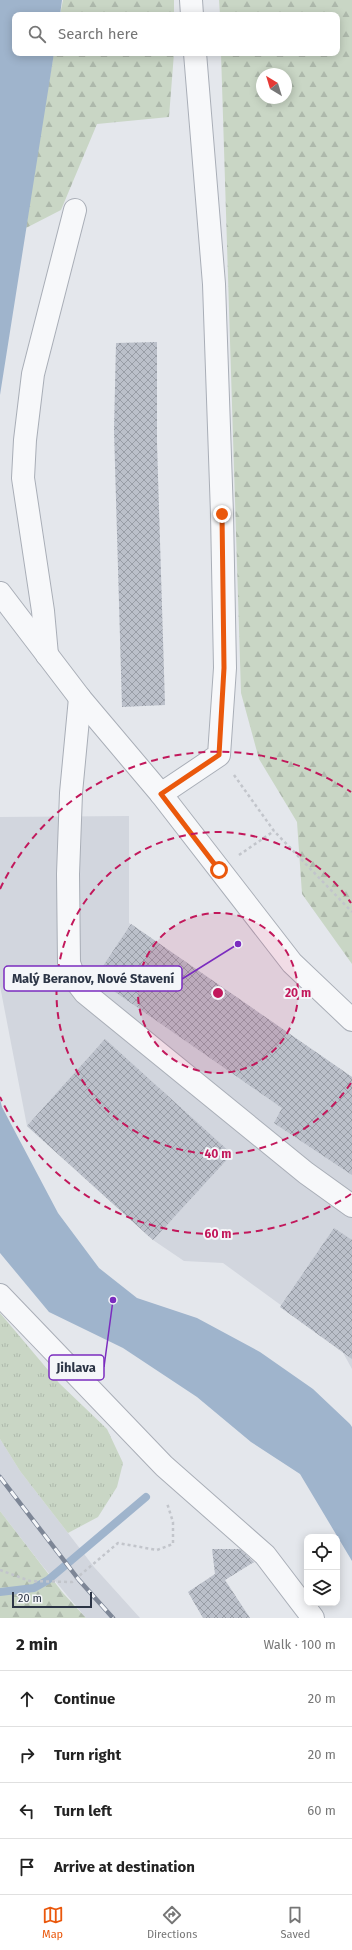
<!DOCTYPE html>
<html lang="en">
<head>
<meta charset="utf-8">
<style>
  body { margin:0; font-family:"Fira Sans",sans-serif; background:#f6f6f6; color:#222 }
  .controls { position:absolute; right:12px; bottom:12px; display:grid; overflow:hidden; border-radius:8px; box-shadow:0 2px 10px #0003 }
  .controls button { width:36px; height:36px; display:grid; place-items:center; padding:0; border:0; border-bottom:1px solid #e0e0e0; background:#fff; color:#222; font:20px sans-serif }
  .compass { position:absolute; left:256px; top:68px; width:36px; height:36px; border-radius:50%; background:#fff; box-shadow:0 2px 10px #0003; rotate:322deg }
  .scale { position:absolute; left:12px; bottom:10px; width:80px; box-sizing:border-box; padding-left:4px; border:2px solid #2b3445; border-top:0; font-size:11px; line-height:14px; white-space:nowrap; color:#2b3445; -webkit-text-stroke:3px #f4f6f9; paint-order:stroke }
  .stop { position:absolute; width:12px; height:12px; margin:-9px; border:3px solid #ea580c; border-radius:50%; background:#fff }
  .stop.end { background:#ea580c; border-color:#fff; box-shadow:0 1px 4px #0008 }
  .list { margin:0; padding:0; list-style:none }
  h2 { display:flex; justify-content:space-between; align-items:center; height:52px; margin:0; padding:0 16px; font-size:17px }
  h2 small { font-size:13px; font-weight:400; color:#767676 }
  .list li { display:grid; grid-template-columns:26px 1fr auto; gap:12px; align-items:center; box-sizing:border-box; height:56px; padding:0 16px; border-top:1px solid #e0e0e0 }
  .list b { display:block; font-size:15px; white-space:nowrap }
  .list em { font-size:13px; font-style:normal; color:#767676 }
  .icon { flex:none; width:22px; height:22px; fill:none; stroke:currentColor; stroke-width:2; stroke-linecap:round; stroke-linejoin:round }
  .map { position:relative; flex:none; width:352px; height:1618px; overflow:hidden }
  .search { position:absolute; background:#fff; box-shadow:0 2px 10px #0003; left:12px; right:12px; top:12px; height:44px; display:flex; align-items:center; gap:10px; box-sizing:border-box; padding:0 14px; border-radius:8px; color:#767676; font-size:15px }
  .sheet { height:276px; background:#fff }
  nav { display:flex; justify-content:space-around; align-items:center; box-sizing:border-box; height:56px; border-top:1px solid #e0e0e0; background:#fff; font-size:11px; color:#767676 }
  nav a { display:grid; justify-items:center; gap:2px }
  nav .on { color:#ea580c }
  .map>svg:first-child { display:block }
</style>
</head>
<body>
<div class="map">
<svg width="352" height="1618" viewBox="0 0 352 1618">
  <defs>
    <pattern id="grass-tufts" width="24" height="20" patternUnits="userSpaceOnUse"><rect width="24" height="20" fill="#c9d6c5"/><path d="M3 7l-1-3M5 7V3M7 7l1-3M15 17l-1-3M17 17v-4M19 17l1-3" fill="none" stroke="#adb8ab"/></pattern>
    <pattern id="forest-firs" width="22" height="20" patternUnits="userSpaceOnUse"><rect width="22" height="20" fill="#c9d6c5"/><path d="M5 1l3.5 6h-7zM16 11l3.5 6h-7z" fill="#adb8ab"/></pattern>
    <pattern id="building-cross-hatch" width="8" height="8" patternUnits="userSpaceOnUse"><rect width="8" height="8" fill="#bbc0ca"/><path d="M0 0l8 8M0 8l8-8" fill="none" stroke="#989da6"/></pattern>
  </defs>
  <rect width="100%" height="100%" fill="#e4e7ec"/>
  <g fill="#d2d6de">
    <path d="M129,816V923L352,1077V1369L341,1349L223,1263L184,1261L153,1240L27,1126L0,986V817Z"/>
    <path d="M0,1439L20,1471L68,1533L94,1567L140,1618H86L41,1564L0,1511Z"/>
  </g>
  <path fill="url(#grass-tufts)" d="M0,1313L59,1383L107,1429L123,1463L117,1487L98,1517L68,1533L20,1471L0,1439Z"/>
  <g fill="url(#forest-firs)" fill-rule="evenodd">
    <path d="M63,0H174V15H60Z"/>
    <path d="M219,0H352V964L302,894L297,822L259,759L241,693L221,53H337V15H220ZM262,74H286V98H262Z"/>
    <path d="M54,53H174L169,117L97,124L61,210L26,228L39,138Z"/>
    <path d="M0,1511L63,1593L86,1618H0Z"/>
  </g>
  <g fill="#9fb4cc">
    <path d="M0,0H62L60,15H15V53H54L0,395Z"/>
    <path d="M0,1099L2,1107L58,1213L99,1268L137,1298L197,1318L260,1352L313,1389L350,1424L352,1427V1561L300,1474L251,1442L197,1397L123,1348L49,1312L0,1253Z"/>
  </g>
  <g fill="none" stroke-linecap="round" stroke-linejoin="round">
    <path stroke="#9fb4cc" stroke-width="8" d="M0,1592L34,1588L48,1580L146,1497"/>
  </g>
  <g fill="url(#building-cross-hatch)">
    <path d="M157,342V443L165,705L122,707L114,430L116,343Z"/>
    <path d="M131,924L352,1077V1175L274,1123L282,1108L95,978Z"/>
    <path d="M105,1039L232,1154L153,1240L27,1126Z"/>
    <path d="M334,1228L352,1240V1359L280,1307Z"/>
    <path d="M212,1549H240L254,1562L225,1580L250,1618H203L188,1592L215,1574Z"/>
  </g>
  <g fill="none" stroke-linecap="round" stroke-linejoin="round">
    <g stroke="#a9aeb7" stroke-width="24">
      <g id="minor">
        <path d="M191,0L192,15"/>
        <path d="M0,593L80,698L161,794L292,963L352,1020"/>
        <path d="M47,655L43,611L23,478L25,440L33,374L75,210"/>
        <path d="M80,698L71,793L68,874L69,963L75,980L85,993L306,1173L352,1206"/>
        <path d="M161,794L219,755L225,668L222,514L214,284L195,53"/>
        <path d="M0,1295L164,1466L265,1555L313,1618"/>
      </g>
    </g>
    <g stroke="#c2c5cb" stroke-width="2.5" stroke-dasharray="3 3" stroke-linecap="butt">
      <path d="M234,775L274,831L352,912"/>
      <path d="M239,855L274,831"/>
      <path d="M0,1570L30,1581L72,1582L118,1543L157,1550L173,1544V1522L167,1503"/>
    </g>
    <use href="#minor" stroke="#f7f8fa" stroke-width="22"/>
    <g stroke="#7d8696" stroke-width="4.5">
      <path id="rail" d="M0,1477L79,1580L113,1618"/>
    </g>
    <use href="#rail" stroke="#f4f6f9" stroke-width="3" stroke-dasharray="9" stroke-linecap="butt"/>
  </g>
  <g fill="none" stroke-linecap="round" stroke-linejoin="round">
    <path stroke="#ea580c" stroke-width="5" d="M219,870L161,794L219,755L224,668L222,514"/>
  </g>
  <circle cx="218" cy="993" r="80" fill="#c2185b" fill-opacity=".12"/>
  <g fill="none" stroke="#c2185b" stroke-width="2" stroke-dasharray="7 5">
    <circle cx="218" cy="993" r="80"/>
    <path d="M351 1083A161 161 0 1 1 351 903"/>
    <path d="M351 1194A241 241 0 0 1 0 1097M0 889A241 241 0 0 1 351 792"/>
  </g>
  <circle cx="218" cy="993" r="6" fill="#c2185b" stroke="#f4f6f9" stroke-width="2"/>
  <g font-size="12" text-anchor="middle" font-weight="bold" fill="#c2185b" stroke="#f4f6f9" stroke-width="4" stroke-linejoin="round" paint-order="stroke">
    <text x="298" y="997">20 m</text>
    <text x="218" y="1158">40 m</text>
    <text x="218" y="1238">60 m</text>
  </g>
  <path fill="none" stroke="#7b2cbf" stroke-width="1.5" d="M238 944L182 979M113 1300L104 1367"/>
  <g fill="#7b2cbf" stroke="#f4f6f9" stroke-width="1.5">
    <circle cx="238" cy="944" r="4"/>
    <circle cx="113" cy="1300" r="4"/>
  </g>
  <g fill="#f4f6f9" stroke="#7b2cbf" stroke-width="1.5">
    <rect x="4" y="966" width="178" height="25" rx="4"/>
    <rect x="49" y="1355" width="55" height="25" rx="4"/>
  </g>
  <g font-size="13" text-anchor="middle" font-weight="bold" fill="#2b3445">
    <text x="93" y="983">Malý Beranov, Nové Stavení</text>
    <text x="76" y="1372">Jihlava</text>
  </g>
</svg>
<div class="controls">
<button><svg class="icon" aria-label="locate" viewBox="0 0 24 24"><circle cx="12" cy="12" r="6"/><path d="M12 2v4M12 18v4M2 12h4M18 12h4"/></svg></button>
<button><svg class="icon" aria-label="layers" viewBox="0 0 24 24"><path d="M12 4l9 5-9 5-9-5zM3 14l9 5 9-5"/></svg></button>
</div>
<svg class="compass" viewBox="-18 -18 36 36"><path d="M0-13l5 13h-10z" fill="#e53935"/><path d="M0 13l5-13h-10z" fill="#767676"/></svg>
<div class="scale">20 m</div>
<div class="stop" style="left:219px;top:870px"></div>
<div class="stop end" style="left:222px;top:514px"></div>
<div class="search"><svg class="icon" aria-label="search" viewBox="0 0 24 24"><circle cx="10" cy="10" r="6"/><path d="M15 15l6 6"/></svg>Search here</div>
</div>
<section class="sheet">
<h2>2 min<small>Walk · 100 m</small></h2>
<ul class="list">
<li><svg class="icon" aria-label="ahead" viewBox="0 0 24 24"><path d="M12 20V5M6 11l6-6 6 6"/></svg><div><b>Continue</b></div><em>20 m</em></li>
<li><svg class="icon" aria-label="right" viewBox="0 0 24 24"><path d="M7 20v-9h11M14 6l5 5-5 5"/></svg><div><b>Turn right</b></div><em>20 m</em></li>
<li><svg class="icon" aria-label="left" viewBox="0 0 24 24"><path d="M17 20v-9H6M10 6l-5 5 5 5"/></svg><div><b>Turn left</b></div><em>60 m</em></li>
<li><svg class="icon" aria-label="arrive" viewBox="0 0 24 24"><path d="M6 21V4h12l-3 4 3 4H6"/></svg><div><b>Arrive at destination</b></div></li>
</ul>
</section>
<nav>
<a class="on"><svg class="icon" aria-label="map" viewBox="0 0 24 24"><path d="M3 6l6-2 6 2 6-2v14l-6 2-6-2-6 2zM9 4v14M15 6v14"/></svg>Map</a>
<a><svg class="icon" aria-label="directions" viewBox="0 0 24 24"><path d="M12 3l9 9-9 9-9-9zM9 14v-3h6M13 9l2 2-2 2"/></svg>Directions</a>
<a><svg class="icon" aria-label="saved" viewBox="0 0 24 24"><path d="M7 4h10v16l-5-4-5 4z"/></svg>Saved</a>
</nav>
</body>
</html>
